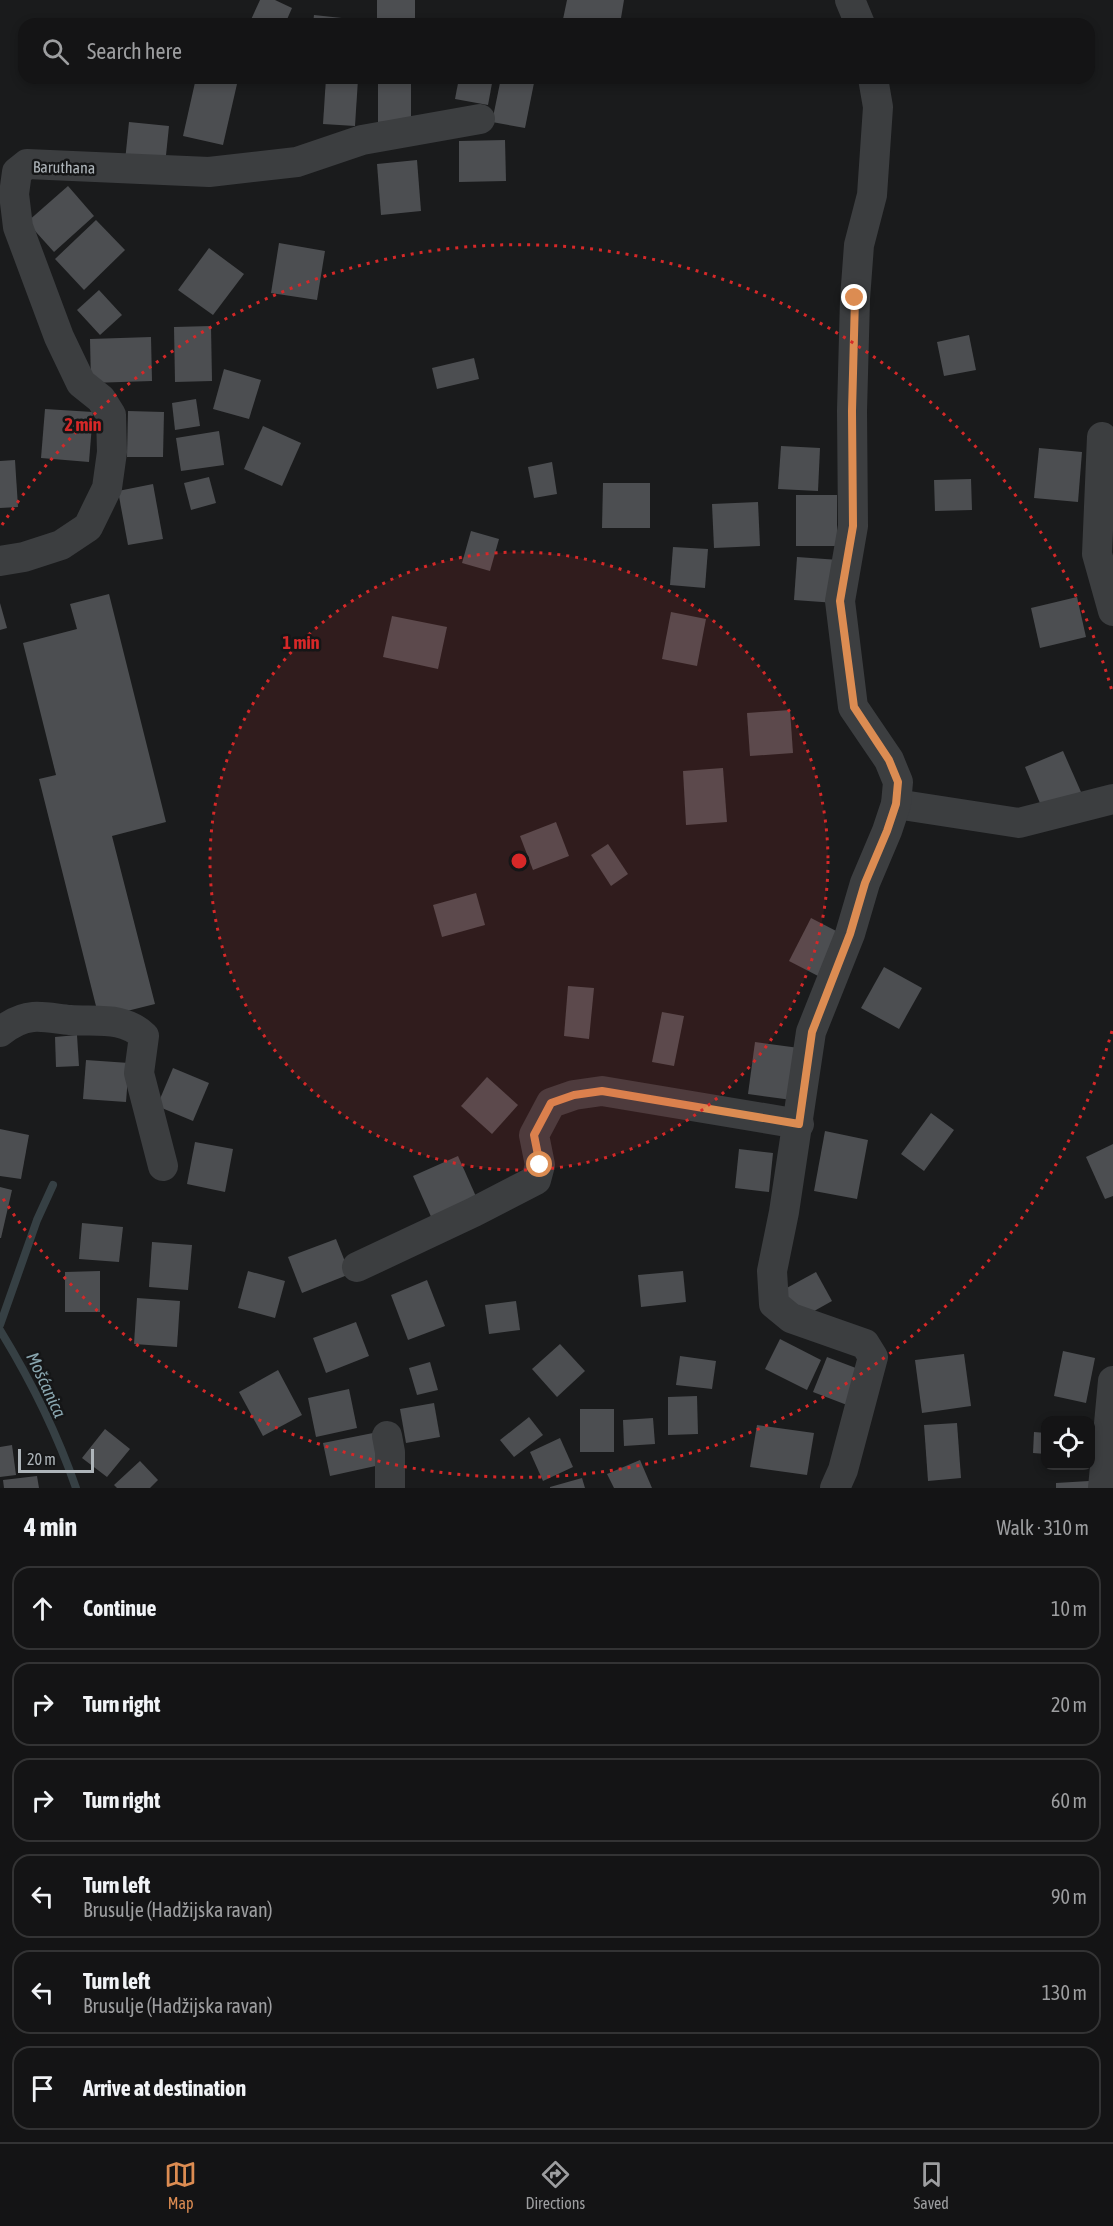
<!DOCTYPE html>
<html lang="en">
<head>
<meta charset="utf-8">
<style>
  body { margin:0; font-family:"Asap Condensed",sans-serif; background:#1d1d1e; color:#f1f3f6 }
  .controls { position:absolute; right:18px; bottom:18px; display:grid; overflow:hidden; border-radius:12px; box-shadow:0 3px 9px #0003 }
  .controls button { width:54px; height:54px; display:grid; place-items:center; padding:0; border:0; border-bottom:2px solid #333334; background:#141415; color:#f1f3f6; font:30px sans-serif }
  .scale { position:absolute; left:18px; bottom:15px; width:76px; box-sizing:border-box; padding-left:6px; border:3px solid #aeb5ba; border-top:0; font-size:16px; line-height:21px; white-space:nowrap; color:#aeb5ba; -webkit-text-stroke:4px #151617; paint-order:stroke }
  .stop { position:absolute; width:18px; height:18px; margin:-14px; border:4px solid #dc8c52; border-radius:50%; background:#fff }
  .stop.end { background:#dc8c52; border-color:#fff; box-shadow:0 2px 6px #0008 }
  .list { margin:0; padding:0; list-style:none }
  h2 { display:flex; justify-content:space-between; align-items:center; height:78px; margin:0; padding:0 24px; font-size:26px }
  h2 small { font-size:20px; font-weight:400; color:#9d9ea0 }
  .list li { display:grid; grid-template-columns:39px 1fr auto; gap:18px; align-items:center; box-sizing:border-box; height:84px; margin:0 12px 12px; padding:0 12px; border:2px solid #333334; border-radius:18px }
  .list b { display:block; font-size:22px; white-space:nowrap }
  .list p { margin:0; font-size:20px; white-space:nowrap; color:#9d9ea0 }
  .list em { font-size:20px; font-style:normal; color:#9d9ea0 }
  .icon { flex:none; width:33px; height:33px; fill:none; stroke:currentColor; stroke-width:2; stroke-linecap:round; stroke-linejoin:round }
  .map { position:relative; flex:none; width:1113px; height:1488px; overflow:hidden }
  .search { position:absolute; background:#141415; box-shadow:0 3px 9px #0003; left:18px; right:18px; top:18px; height:66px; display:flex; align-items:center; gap:15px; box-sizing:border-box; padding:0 21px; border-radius:18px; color:#9d9ea0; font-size:22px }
  .sheet { height:654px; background:#141415 }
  nav { display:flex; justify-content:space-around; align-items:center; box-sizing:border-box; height:84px; border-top:2px solid #333334; background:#141415; font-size:16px; color:#9d9ea0 }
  nav a { display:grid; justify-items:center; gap:3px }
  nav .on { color:#dc8c52 }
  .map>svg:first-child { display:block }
</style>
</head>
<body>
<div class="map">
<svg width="1113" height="1488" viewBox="0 0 1113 1488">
  <rect width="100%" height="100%" fill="#1a1b1c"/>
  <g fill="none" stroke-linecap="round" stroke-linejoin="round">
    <g stroke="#364044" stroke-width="8">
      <path d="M0,1325L37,1220L53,1185"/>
      <path d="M0,1330C30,1379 57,1433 76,1488"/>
    </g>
  </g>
  <g fill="#4c4e51">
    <path d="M260,0H275L292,8L285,24H249Z"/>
    <rect x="377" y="0" width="38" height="24"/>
    <path d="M567,0H624L620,24H562Z"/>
    <path d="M314,15L351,19V24H313Z"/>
    <path d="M196,78H207L237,84L223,145L183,136Z"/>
    <path d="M326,78L358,79L355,126L323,124Z"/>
    <path d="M459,78H493L488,105L455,99Z"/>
    <path d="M501,78H535L525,128L492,122Z"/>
    <path d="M378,80H411V121L378,122Z"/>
    <path d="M129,122L169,126L165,165L125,161Z"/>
    <path d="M505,140L506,181L459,182V141Z"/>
    <path d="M417,160L421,211L381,215L377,164Z"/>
    <path d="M68,186L94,216L54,252L27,222Z"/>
    <path d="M96,220L125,250L84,290L55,259Z"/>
    <path d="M279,243L325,251L317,300L271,293Z"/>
    <path d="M209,248L244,274L213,315L178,290Z"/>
    <path d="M99,290L122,315L100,335L77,310Z"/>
    <path d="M211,326L212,381L175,382L174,327Z"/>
    <path d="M969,335L976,370L944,376L937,342Z"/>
    <path d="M151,337L152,381L91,383L90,339Z"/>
    <path d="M474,358L479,379L437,389L432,368Z"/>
    <path d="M224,369L261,380L249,419L213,409Z"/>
    <path d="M196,399L200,426L175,430L172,403Z"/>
    <path d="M45,409L93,412L89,462L41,458Z"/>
    <path d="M128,411L164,412L163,457H127Z"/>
    <path d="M263,426L301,443L282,486L244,469Z"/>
    <path d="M219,431L224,465L181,471L176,438Z"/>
    <path d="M781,446L820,448L818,491L778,489Z"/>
    <path d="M1039,448L1082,452L1078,502L1034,498Z"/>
    <path d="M15,460L18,507L0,508V461Z"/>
    <path d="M552,462L557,494L534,498L528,467Z"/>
    <path d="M209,477L216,503L191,510L184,483Z"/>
    <path d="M971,479L972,510L935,511L934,480Z"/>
    <path d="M603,483H650V528H602Z"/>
    <path d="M153,484L163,539L128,545L118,491Z"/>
    <rect x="796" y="495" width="41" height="51"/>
    <path d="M758,502L760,546L714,548L712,504Z"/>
    <path d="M471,531L499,539L490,571L462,563Z"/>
    <path d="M673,547L708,549L705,588L670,585Z"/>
    <path d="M797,557L839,560L836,603L794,600Z"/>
    <path d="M109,594L166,822L112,836L155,1004L99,1018L39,779L56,775L23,643L77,629L70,604Z"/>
    <path d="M1077,597L1086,637L1040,648L1031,608Z"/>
    <path d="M0,603L7,628L0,630Z"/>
    <path d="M671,612L706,619L697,666L662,659Z"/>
    <path d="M392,616L447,627L438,669L383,657Z"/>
    <path d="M790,710L793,753L750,756L747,713Z"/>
    <path d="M1063,751L1081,792L1042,808L1025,767Z"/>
    <path d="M723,768L727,822L686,825L683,771Z"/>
    <path d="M556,822L569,856L533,870L520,836Z"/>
    <path d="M608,844L628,874L611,886L591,855Z"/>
    <path d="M476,893L485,925L442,937L433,905Z"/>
    <path d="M811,918L842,934L820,977L789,961Z"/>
    <path d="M884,967L922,988L899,1029L861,1008Z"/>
    <path d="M568,986L594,988L589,1039L564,1036Z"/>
    <path d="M662,1012L684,1016L674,1066L652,1062Z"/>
    <path d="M77,1035L79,1066L56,1067L55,1037Z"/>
    <path d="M755,1042L799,1048L792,1100L748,1094Z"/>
    <path d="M86,1060L129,1063L126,1102L83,1099Z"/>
    <path d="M173,1068L209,1083L193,1121L157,1106Z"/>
    <path d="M487,1077L518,1105L492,1134L461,1106Z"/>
    <path d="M931,1113L954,1130L924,1171L901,1154Z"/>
    <path d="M0,1129L29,1135L21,1179L0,1176Z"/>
    <path d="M825,1131L868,1140L857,1199L814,1191Z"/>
    <path d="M195,1142L233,1149L225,1192L187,1184Z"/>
    <path d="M1113,1144V1196L1105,1199L1086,1157Z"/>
    <path d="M739,1149L773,1153L769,1192L735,1188Z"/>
    <path d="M458,1156L478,1201L433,1221L413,1176Z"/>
    <path d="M0,1187L12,1190L1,1238H0Z"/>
    <path d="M82,1223L123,1227L119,1262L79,1259Z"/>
    <path d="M336,1239L350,1274L302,1293L288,1257Z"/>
    <path d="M152,1242L192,1245L188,1290L149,1287Z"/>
    <path d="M100,1271V1312H65V1272Z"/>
    <path d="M248,1271L285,1281L275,1318L238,1308Z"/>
    <path d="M683,1271L686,1302L641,1307L638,1275Z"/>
    <path d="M816,1272L832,1301L800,1319L783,1290Z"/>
    <path d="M427,1280L445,1326L408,1340L391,1295Z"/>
    <path d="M137,1298L180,1301L177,1347L134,1344Z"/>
    <path d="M516,1301L520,1330L489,1334L485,1305Z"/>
    <path d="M356,1322L369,1356L326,1373L313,1338Z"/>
    <path d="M780,1339L821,1360L807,1390L765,1369Z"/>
    <path d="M560,1344L585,1371L557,1397L532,1369Z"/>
    <path d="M1063,1351L1095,1358L1086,1403L1054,1396Z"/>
    <path d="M964,1354L971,1406L922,1413L915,1360Z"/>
    <path d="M680,1356L716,1361L712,1389L676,1385Z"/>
    <path d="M827,1357L861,1370L847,1405L813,1392Z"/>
    <path d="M430,1362L438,1390L417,1395L409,1368Z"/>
    <path d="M278,1370L302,1415L263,1436L239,1392Z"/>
    <path d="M349,1389L357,1428L316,1437L308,1398Z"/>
    <path d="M697,1396L698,1434L668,1435V1397Z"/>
    <path d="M434,1403L440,1437L406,1443L400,1409Z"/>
    <rect x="580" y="1409" width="34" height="43"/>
    <path d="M529,1417L543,1435L514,1457L500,1440Z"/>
    <path d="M653,1418L655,1444L624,1446L623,1420Z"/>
    <path d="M957,1423L961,1478L928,1481L924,1425Z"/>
    <path d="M757,1425L814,1433L807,1475L750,1467Z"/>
    <path d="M105,1429L130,1449L107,1477L82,1458Z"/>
    <path d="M1034,1432L1046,1433V1454L1033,1453Z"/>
    <path d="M373,1433L380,1465L330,1476L323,1443Z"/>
    <path d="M560,1438L573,1467L543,1481L530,1452Z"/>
    <path d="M12,1445L16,1475L0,1477V1447Z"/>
    <path d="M640,1460L652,1488H614L607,1474Z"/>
    <path d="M140,1461L158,1480L150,1488H117L114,1485Z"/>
    <path d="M37,1476L39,1488H4L3,1480Z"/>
    <path d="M582,1478L585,1488H550V1487Z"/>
    <path d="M1089,1481V1488H1056V1483Z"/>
  </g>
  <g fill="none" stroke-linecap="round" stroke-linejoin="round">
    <g stroke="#3c3e40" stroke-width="30">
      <path d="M850,0L860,24"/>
      <path d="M1102,437L1097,554L1113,611"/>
      <path d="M0,561L24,557L61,545L88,527L107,488L112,452L111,415L101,399L81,383L59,337L18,227L14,194L17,172L27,164L209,172L297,162L362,140L480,119"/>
      <path d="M896,804L1019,823L1113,799"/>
      <path d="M0,1032C10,1024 20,1018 33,1017C44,1016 58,1019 70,1020C97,1022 123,1016 144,1036L139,1073L163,1166"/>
      <path d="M357,1267L474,1212L536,1180L540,1165L534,1135L551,1103L574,1095L602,1091L799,1124"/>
      <path d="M387,1436L390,1452V1488"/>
      <path d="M835,1488L843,1470L873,1357L865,1344L791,1318L774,1304L772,1271L784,1212L811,1032L850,934L865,883L887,831L896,804L898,782L889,760L853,707L840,601L853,526L852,411L855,299L859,245L872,195L878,107L873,78"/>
      <path d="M1103,1488L1113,1381"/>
    </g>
  </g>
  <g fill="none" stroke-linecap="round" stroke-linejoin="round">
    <path stroke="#dc8c52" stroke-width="8" d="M540,1165L534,1135L551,1103L574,1095L602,1091L799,1124L812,1032L850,934L865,883L887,831L896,804L898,782L889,760L854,707L840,601L853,526L852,411L855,298"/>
  </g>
  <circle cx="519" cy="861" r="309" fill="#d62828" fill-opacity=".12"/>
  <g fill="none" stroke="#d62828" stroke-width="3" stroke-dasharray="3 6">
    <circle cx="519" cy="861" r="309"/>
    <path d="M1112 1031A617 617 0 0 1 2 1197M2 525A617 617 0 0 1 1112 691"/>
  </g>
  <g text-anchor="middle" stroke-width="5" stroke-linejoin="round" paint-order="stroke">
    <g font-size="16" fill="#aeb5ba" stroke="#151617">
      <text transform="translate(64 167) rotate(1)" y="6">Baruthana</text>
    </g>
    <g font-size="18" font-style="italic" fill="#8aa7b0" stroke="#151617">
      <text transform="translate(46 1385) rotate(65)" y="6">Mošćanica</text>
    </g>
  </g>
  <circle cx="519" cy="861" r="9" fill="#d62828" stroke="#151617" stroke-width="3"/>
  <g font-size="18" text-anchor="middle" font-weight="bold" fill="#d62828" stroke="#151617" stroke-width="5" stroke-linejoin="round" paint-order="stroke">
    <text x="83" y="431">2 min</text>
    <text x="301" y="649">1 min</text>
  </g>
</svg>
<div class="controls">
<button><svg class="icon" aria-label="locate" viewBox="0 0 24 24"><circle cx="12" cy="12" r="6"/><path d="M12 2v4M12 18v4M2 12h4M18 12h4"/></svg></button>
</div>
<div class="scale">20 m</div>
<div class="stop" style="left:540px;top:1165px"></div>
<div class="stop end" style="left:855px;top:298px"></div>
<div class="search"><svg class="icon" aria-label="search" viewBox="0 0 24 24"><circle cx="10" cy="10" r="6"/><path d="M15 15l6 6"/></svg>Search here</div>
</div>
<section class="sheet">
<h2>4 min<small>Walk · 310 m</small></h2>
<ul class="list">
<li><svg class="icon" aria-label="ahead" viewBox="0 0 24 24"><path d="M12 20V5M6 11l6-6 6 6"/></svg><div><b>Continue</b></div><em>10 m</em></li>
<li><svg class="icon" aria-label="right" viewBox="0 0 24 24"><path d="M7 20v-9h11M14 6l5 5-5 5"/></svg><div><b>Turn right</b></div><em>20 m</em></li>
<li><svg class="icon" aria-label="right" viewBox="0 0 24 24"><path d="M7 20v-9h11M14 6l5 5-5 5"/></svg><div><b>Turn right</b></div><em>60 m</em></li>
<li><svg class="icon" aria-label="left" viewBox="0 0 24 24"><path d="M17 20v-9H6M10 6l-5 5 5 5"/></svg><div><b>Turn left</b><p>Brusulje (Hadžijska ravan)</p></div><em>90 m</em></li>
<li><svg class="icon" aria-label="left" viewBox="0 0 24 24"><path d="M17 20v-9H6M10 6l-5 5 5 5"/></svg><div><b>Turn left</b><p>Brusulje (Hadžijska ravan)</p></div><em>130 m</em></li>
<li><svg class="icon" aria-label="arrive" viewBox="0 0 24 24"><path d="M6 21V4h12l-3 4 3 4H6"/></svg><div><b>Arrive at destination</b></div></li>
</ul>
</section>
<nav>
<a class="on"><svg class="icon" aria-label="map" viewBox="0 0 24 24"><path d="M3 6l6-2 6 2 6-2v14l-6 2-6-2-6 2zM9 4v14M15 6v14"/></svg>Map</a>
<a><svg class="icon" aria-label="directions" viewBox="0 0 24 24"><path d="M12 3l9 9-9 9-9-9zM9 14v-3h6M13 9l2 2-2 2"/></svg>Directions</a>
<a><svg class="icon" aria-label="saved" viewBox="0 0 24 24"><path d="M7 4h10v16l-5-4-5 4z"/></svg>Saved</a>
</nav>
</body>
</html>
